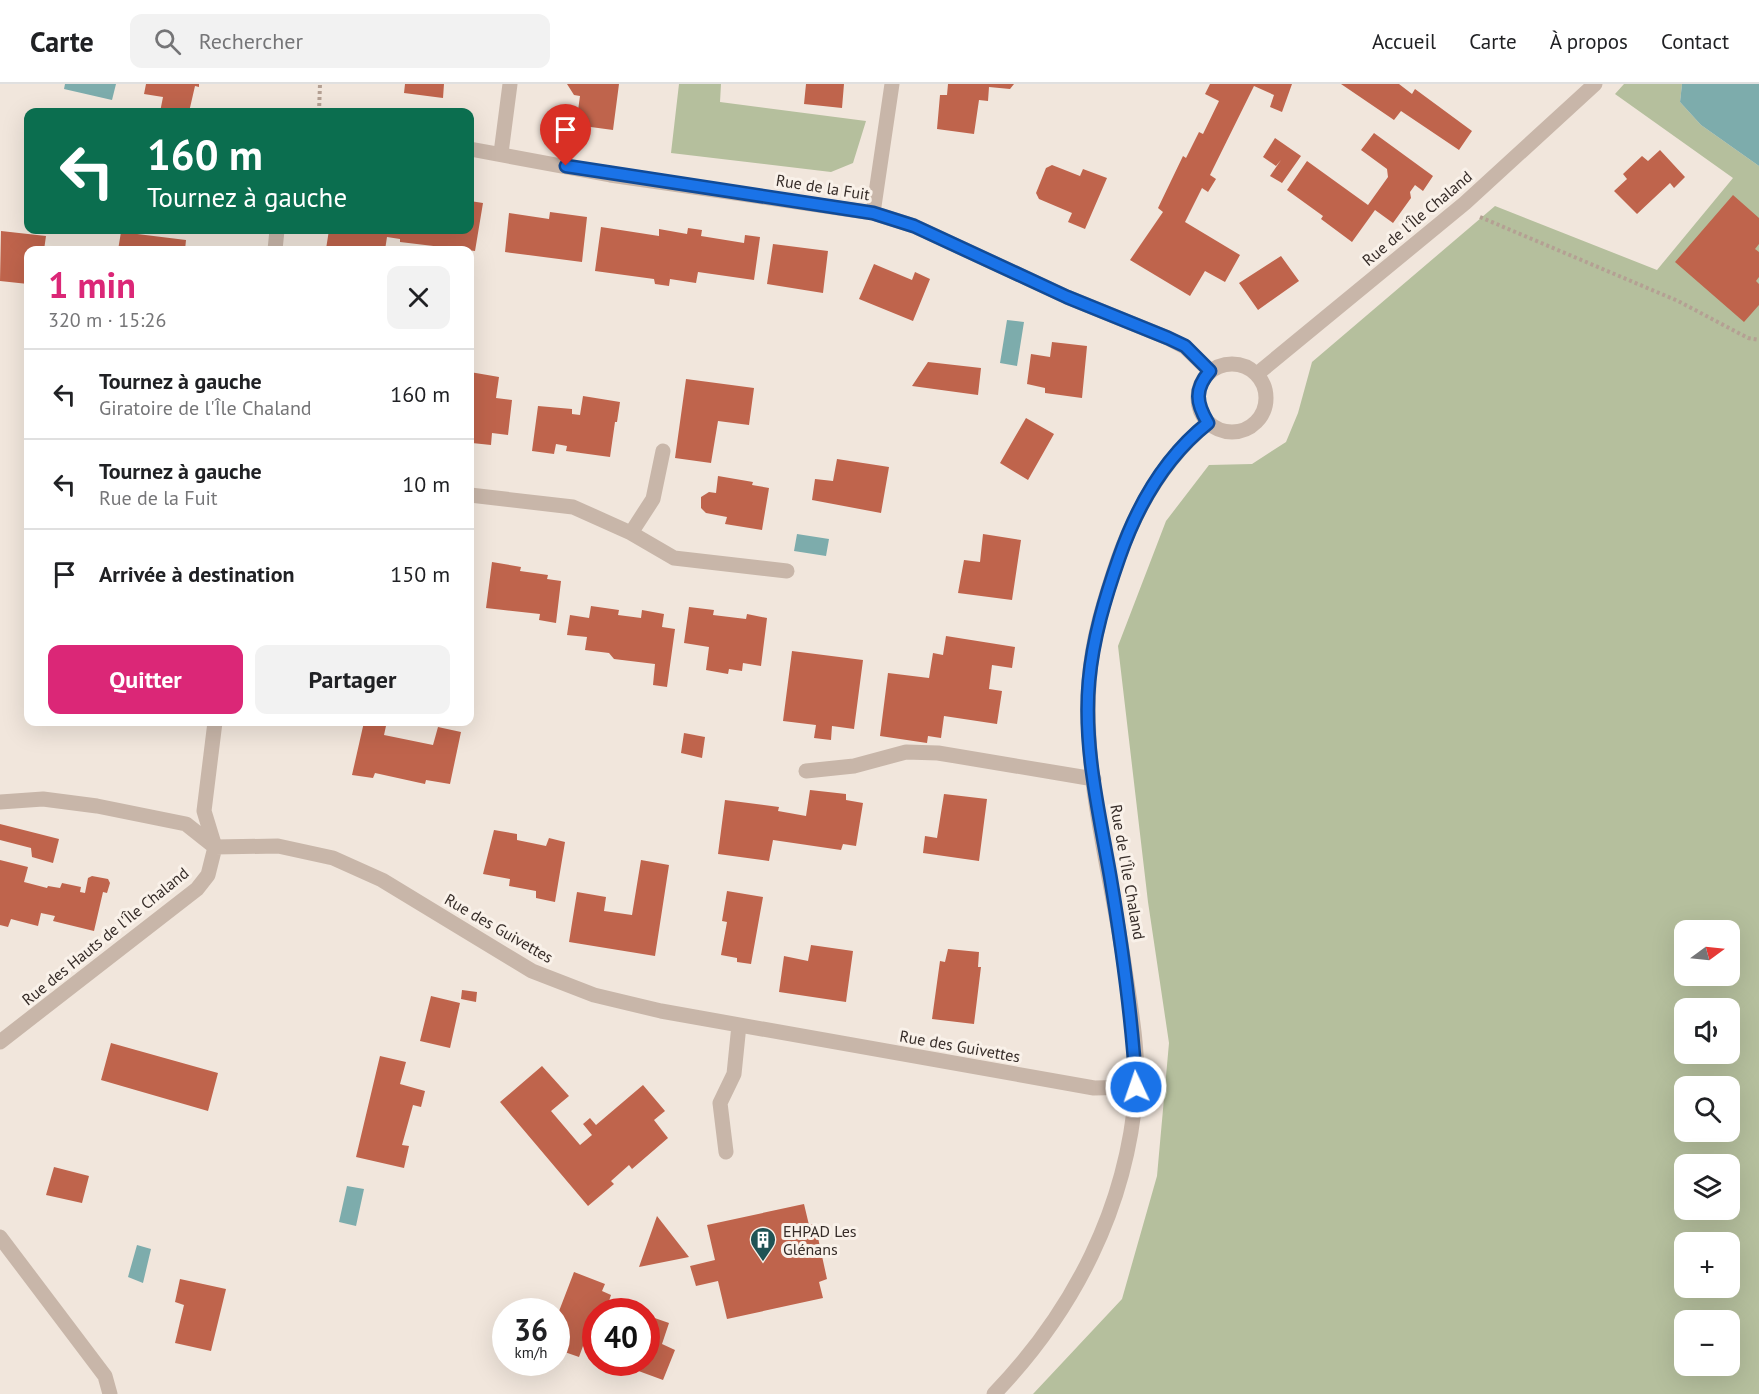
<!DOCTYPE html>
<html lang="fr">
<meta charset="utf-8">
<style>
:root{--surface:#fff;--page:#f2f2f2;--text:#202124;--muted:#757577;--line:#e0e0e0;--accent:#db2777}
body{margin:0;font-family:"PT Sans",sans-serif;background:var(--page);color:var(--text);height:100vh;display:flex;flex-direction:column;font-size:22px;white-space:nowrap}
*{box-sizing:border-box;margin:0}
p{font-size:20px;color:var(--muted)}
.icon{flex:none;width:33px;height:33px;fill:none;stroke:currentColor;stroke-width:2;stroke-linecap:round;stroke-linejoin:round}
.map{position:relative;flex:1;overflow:hidden}
.sheet{position:absolute;left:24px;top:162px;width:450px;height:480px;display:flex;flex-direction:column;background:var(--surface);border-radius:12px;box-shadow:0 6px 24px #0002}
.sheet>*{flex:none}
.guide{position:absolute;left:24px;top:24px;width:450px;height:126px;border-radius:12px;box-shadow:0 6px 24px #0002;background:#0b6e4f;color:#fff;overflow:hidden}
.needle{width:39px;rotate:75deg}
.controls{position:absolute;left:1674px;top:836px;display:grid;gap:12px}
.controls a{display:grid;place-items:center;width:66px;height:66px;border-radius:12px;background:var(--surface);box-shadow:0 6px 24px #0002;font-size:30px}
.speed{position:absolute;left:492px;top:1214px;display:flex;gap:12px;font-size:30px;font-weight:700;text-align:center}
.speed>*{display:grid;place-content:center;width:78px;height:78px;border-radius:50%;background:var(--surface);box-shadow:0 6px 24px #0002;line-height:1}
.speed small{font-size:15px;font-weight:400}
.speed .limit{border:9px solid #d22;background:#fff;color:#111}
.pin{position:absolute;display:grid;place-items:center;width:51px;height:51px;color:#fff;margin:-62px -26px;border-radius:50% 50% 50% 0;rotate:-45deg;box-shadow:0 0 6px #0007}
.pin .icon{rotate:45deg}
.me{position:absolute;width:66px;margin:-33px;rotate:357deg;stroke-linejoin:round;filter:drop-shadow(0 0 4px #0008)}
.turn{display:flex;align-items:center;gap:21px;height:126px;padding:0 24px;font-size:27px}
.turn .icon{width:78px;height:78px;stroke-width:2.5}
.turn b{display:block;font-size:42px;line-height:51px}
.round{display:grid;place-items:center;flex:none;width:63px;height:63px;border-radius:12px;background:var(--page)}
.overview{display:flex;align-items:center;justify-content:space-between;height:102px;padding:0 24px}
h1{font-size:36px;font-weight:700;line-height:45px;color:var(--accent)}
.button{display:flex;gap:12px;margin-top:auto;padding:12px 24px}
.button a{flex:1;height:69px;border-radius:12px;background:var(--accent);color:#fff;font-size:24px;font-weight:700;line-height:69px;text-align:center}
.button a+a{background:var(--page);color:var(--text)}
ul{padding:0;list-style:none}
li{display:flex;align-items:center;gap:18px;height:90px;padding:0 24px;border-top:2px solid var(--line)}
li div{flex:1}
li b{display:block;font-size:22px}
li em{font-style:normal}
header{display:flex;align-items:center;gap:36px;box-sizing:border-box;height:84px;padding:0 30px;background:var(--surface);border-bottom:2px solid var(--line)}
header strong{font-size:28px}
nav{display:flex;gap:33px;margin-inline-start:auto;font-size:21px}
.search{width:420px;height:54px;background:var(--page);display:flex;align-items:center;gap:15px;box-sizing:border-box;padding:0 21px;border-radius:12px;color:var(--muted);font-size:22px}
.map>svg:first-child{display:block}
.green{fill:#b5bf9d;fill-rule:evenodd}
.water{fill:#7dacac}
.building{fill:#bf644c}
.lines{fill:none;stroke-linecap:round;stroke-linejoin:round}
.path{stroke:#b4a093;stroke-width:4;stroke-dasharray:3 3;stroke-linecap:butt}
.minor{stroke:#c8b6a9;stroke-width:15}
.route-casing{stroke:#114b97;stroke-width:15}
.route{stroke:#1a73e8;stroke-width:10}
.labels{text-anchor:middle;stroke-width:6;stroke-linejoin:round;paint-order:stroke}
.street-label{font-size:16px;fill:#362c28;stroke:#f9f1e9}
.poi-label{font-size:16px;fill:#362c28;stroke:#f9f1e9;text-anchor:start}
</style>
<header>
<strong>Carte</strong>
<div class="search"><svg class="icon" aria-label="search" viewBox="0 0 24 24"><circle cx="10" cy="10" r="6"/><path d="M15 15l6 6"/></svg>Rechercher</div>
<nav><a>Accueil</a><a>Carte</a><a>À propos</a><a>Contact</a></nav>
</header>
<div class="map">
<svg width="1759" height="1310" viewBox="0 0 1759 1310">
<rect width="100%" height="100%" fill="#f1e6dc"/>
<path class="green" d="M679 0H721L720 18 866 37 853 79 831 88 671 69Z
M1624 0H1682L1680 18 1701 41 1759 82V1310H1033L1122 1215 1157 1092 1169 959 1148 818 1118 562 1166 437 1209 381 1252 380 1286 358 1298 329 1312 278 1495 122 1657 186 1733 94 1615 10ZM1684 846H1730V891H1684ZM1684 924H1730V969H1684ZM1684 1002H1730V1047H1684ZM1684 1080H1730V1125H1684ZM1684 1158H1730V1203H1684ZM1684 1236H1730V1281H1684Z"/>
<path class="water" d="M65 0H116L112 16 64 5Z
M1682 0H1759V82L1701 41 1680 18Z
M1007 236 1024 238 1017 282 1000 279Z
M797 450 829 455 826 472 794 467Z
M347 1102 364 1105 356 1142 339 1138Z
M137 1161 151 1165 143 1199 128 1193Z"/>
<path class="building" d="M146 0H199V3L195 2 189 28H160L163 13 144 10Z
M405 0H444L443 14 404 9Z
M567 0H619L613 46 576 41 580 12 574 11Z
M806 0H844L842 24 804 20Z
M948 0H1014L1010 5 989 3 988 17 979 16 974 50 937 45 940 11H947Z
M1210 0H1292L1282 28 1270 23 1274 11 1254 2 1210 91 1216 95 1208 108 1202 104 1185 138 1240 171 1225 198 1205 187 1190 212 1130 176 1163 128 1158 124 1183 72 1186 74 1199 48 1203 50 1219 17 1205 10Z
M1341 0H1399L1412 10 1415 5 1472 47 1459 66 1401 27 1394 36Z
M1374 49 1433 92 1423 107 1415 101 1410 108 1411 114 1393 139 1375 126 1352 158 1321 135 1323 132 1287 106 1307 77 1368 121 1388 93 1387 85 1361 66Z
M1275 54 1301 72 1282 99 1270 92 1281 76 1276 82 1263 73Z
M1660 66 1685 93 1674 104 1670 99 1637 130 1614 107 1627 95 1623 90 1642 72 1648 77Z
M1052 81 1080 92 1083 85 1107 94 1085 145 1068 138 1072 129 1039 115 1036 109 1046 84Z
M1733 111 1759 134V160L1755 165 1759 168V193L1756 197 1759 200V221L1744 238 1675 178Z
M470 117 483 119 475 167 400 158V155L387 153 385 166 326 165 329 146H470Z
M550 128 587 133 582 178 505 168 509 129 549 135Z
M601 143 659 152V145L687 150 688 144 702 146 701 152 744 159 745 151 760 153 754 196 698 188 696 199 670 195 669 202 655 200 654 195 595 187Z
M1 147 46 152 44 166H28V200L0 197Z
M121 148 186 156 185 166H118Z
M773 160 828 167 823 209 767 200Z
M1281 172 1299 197 1258 226 1239 199Z
M874 180 912 196 915 188 930 195 913 237 859 215Z
M1052 258 1087 262 1082 314 1045 309V304L1027 300 1031 270 1050 273Z
M928 278 981 284 978 311 912 302Z
M470 288 499 293 496 314 512 316 508 351 492 349 491 361 472 359 473 351H470Z
M686 295 754 304 749 341 718 337 711 379 675 374Z
M583 312 620 318 617 338H615L610 373 566 367 567 362 556 360 554 370 532 367 538 322 572 325V330L580 331Z
M1026 334 1054 350 1028 396 1000 379Z
M837 375 889 383 881 429 812 416 815 395 833 397Z
M718 392 753 398 752 401 769 404 762 446 725 440 727 433 706 429 701 424V413L709 408 716 409Z
M983 450 1021 456 1012 516 958 509 964 476 980 478Z
M492 478 521 483 520 487 548 491 547 495 561 497 556 539 539 536 540 530 486 524Z
M591 522 619 526 618 531 641 534 642 526 664 530 662 543 675 545 667 603 653 601 655 580 614 575 609 569 585 566 587 553 567 551 570 531 589 534Z
M689 523 714 526 713 531 746 535 747 530 767 534 761 582 743 579 742 587 729 585 728 590 706 586 709 563 684 559Z
M946 552 1015 563 1012 584 992 581 989 605 1002 607 997 640 944 632 941 654 928 652 927 659 880 652 888 589 929 594 933 569 943 571Z
M792 567 863 576 854 645 832 642 831 656 814 654 816 641 783 637Z
M364 638 386 642 384 651 433 661 438 643 461 648 450 700 426 696 425 700 375 689 373 694 352 691Z
M684 649 705 653 702 674 681 669Z
M810 706 846 710V716L863 719 856 762 843 760 841 766 773 756 769 777 718 770 725 716 779 723 778 727 806 732Z
M944 710 987 715 979 777 923 769 925 752 937 754Z
M0 740 59 755 53 779 32 773 31 764 0 756Z
M494 746 517 750V756L546 762 549 754 565 758 555 818 536 814V807L509 802 510 795 483 790Z
M0 776 28 783 24 798 47 804 48 802 60 804 62 799 81 803 80 808 85 809 88 794 92 792 108 795 110 799 107 809 103 808 94 847 53 837 55 832 41 829 38 842 11 835 8 843 0 841Z
M641 776 669 781 655 872 569 858 577 808 606 813 604 827 632 831Z
M727 807 763 813 751 880 737 878V874L721 871 727 838 722 837Z
M811 861 853 867 846 918 779 908 784 872 808 877Z
M948 865 979 868 978 883H981L974 940 932 935 940 877 945 878Z
M462 906 477 908 476 918 461 915Z
M431 912 460 919 450 964 420 957Z
M111 959 218 989 208 1027 101 996Z
M380 972 406 978 400 1000 425 1007 421 1023 413 1021 402 1061 409 1062 404 1084 356 1073Z
M542 982 569 1012 551 1027 580 1061 592 1051 583 1040 590 1034 596 1041 643 1001 665 1027 654 1036 668 1054 632 1085 629 1081 611 1097 614 1100 588 1122 500 1018Z
M54 1083 89 1092 82 1119 46 1111Z
M804 1120 809 1141 815 1140 827 1195 819 1198 823 1214 727 1235 718 1197 696 1202 690 1182 715 1176 707 1141Z
M657 1132 689 1173 639 1183Z
M574 1188 605 1200 602 1207 611 1211 608 1220 635 1227H596V1266L583 1262 579 1273 556 1265V1235Z
M180 1195 226 1205 211 1267 175 1259 184 1221 175 1218Z
M646 1231 669 1239 662 1260 675 1266 663 1296 614 1278H646Z"/>
<g class="lines">
<path class="path" d="M319 28 320 0
M1480 133 1678 217 1748 254 1759 256"/>
<path class="minor" d="M470 65 610 91 873 129 914 142 1067 213 1168 254 1185 263 1210 287
M501 69 510 0
M873 129 892 0
M275 166 277 146
M1198 314a34 34 0 1 1 68 0a34 34 0 1 1-68 0Z
M1257 290 1465 119 1595 0
M470 411 573 423 631 449 674 474 787 487
M631 449 653 415 663 367
M806 687 854 682 906 668 938 669 1094 695
M0 718 43 715 97 722 186 740 215 763 278 762 333 774 382 796 532 887 594 911 661 927 1094 1004 1136 1003
M0 958 197 805 208 791 215 763 204 727 215 638
M726 1068 720 1019 734 990 739 941
M0 1153 105 1292 110 1310
M994 1310C1074 1227 1127 1123 1136 1007 1139 968 1131 925 1125 886 1112 792 1083 696 1089 600 1091 558 1104 517 1117 478 1136 424 1164 375 1208 339"/>
</g>
<g class="lines">
<defs>
<path id="route" d="M566 82 873 129 914 142 1067 213 1168 254 1185 262 1210 287C1194 305 1196 319 1208 339 1165 373 1137 422 1119 474 1105 514 1093 554 1089 597 1083 662 1099 728 1110 791 1122 862 1132 932 1136 1003"/>
</defs>
<use href="#route" class="route-casing"/>
<use href="#route" class="route"/>
</g>
<defs>
<symbol id="building-pin" viewBox="-11 -11 22 30"><path d="M0 17L-7.5 6A9.5 9.5 0 1 1 7.5 6Z" fill="#205355" stroke="#f9f1e9"/><path d="M-4-6H4V6H1V3H-1V6H-4ZM-2.5-4.3h1.7v1.8h-1.7ZM.8-4.3h1.7v1.8H.8ZM-2.5-1h1.7V.8h-1.7ZM.8-1h1.7V.8H.8Z" fill="#fff"/></symbol>
</defs>
<g fill-rule="evenodd">
<use href="#building-pin" x="748" y="1141" width="30" height="40"/>
</g>
<g class="labels">
<g class="street-label">
<text transform="translate(823 103) rotate(9)" y="6">Rue de la Fuit</text>
<text transform="translate(1417 134) rotate(-40)" y="6">Rue de l'Île Chaland</text>
<text transform="translate(1128 788) rotate(80)" y="6">Rue de l'Île Chaland</text>
<text transform="translate(499 844) rotate(30)" y="6">Rue des Guivettes</text>
<text transform="translate(105 852) rotate(-39)" y="6">Rue des Hauts de l'Île Chaland</text>
<text transform="translate(960 962) rotate(10)" y="6">Rue des Guivettes</text>
</g>
<g class="poi-label">
<text x="783" y="1153">EHPAD Les<tspan x="783" dy="18">Glénans</tspan></text>
</g>
</g>
</svg>
<div class="controls">
<a><svg class="needle" viewBox="-14 -14 28 28"><path d="M0-13l5 13h-10z" fill="#e53935"/><path d="M0 13l5-13h-10z" fill="#757577"/></svg></a>
<a><svg class="icon" aria-label="sound" viewBox="0 0 24 24"><path d="M4 9h4l5-4v14l-5-4H4zM17 9q2 3 0 6"/></svg></a>
<a><svg class="icon" aria-label="search" viewBox="0 0 24 24"><circle cx="10" cy="10" r="6"/><path d="M15 15l6 6"/></svg></a>
<a><svg class="icon" aria-label="layers" viewBox="0 0 24 24"><path d="M12 4l9 5-9 5-9-5zM3 14l9 5 9-5"/></svg></a>
<a>+</a>
<a>−</a>
</div>
<div class="speed"><div>36<small>km/h</small></div><div class="limit">40</div></div>
<div class="pin" style="left:566px;top:82px;background:#d93025"><svg class="icon" aria-label="arrive" viewBox="0 0 24 24"><path d="M6 21V4h12l-3 4 3 4H6"/></svg></div>
<svg class="me" style="left:1136px;top:1003px" viewBox="-20 -20 40 40"><circle r="17" fill="#1a73e8" stroke="#fff" stroke-width="3"/><path d="M0-11L8 9 0 5-8 9z" fill="#fff"/></svg>
<div class="guide">
<div class="turn"><svg class="icon" aria-label="left" viewBox="0 0 24 24"><path d="M17 20v-9H6M10 6l-5 5 5 5"/></svg><div><b>160 m</b>Tournez à gauche</div></div>
</div>
<section class="sheet">
<div class="overview"><div><h1>1 min</h1><p>320 m · 15:26</p></div><a class="round"><svg class="icon" aria-label="close" viewBox="0 0 24 24"><path d="M6 6l12 12M18 6L6 18"/></svg></a></div>
<ul>
<li><svg class="icon" aria-label="left" viewBox="0 0 24 24"><path d="M17 20v-9H6M10 6l-5 5 5 5"/></svg><div><b>Tournez à gauche</b><p>Giratoire de l'Île Chaland</p></div><em>160 m</em></li>
<li><svg class="icon" aria-label="left" viewBox="0 0 24 24"><path d="M17 20v-9H6M10 6l-5 5 5 5"/></svg><div><b>Tournez à gauche</b><p>Rue de la Fuit</p></div><em>10 m</em></li>
<li><svg class="icon" aria-label="arrive" viewBox="0 0 24 24"><path d="M6 21V4h12l-3 4 3 4H6"/></svg><div><b>Arrivée à destination</b></div><em>150 m</em></li>
</ul>
<div class="button"><a>Quitter</a><a>Partager</a></div>
</section>
</div>
